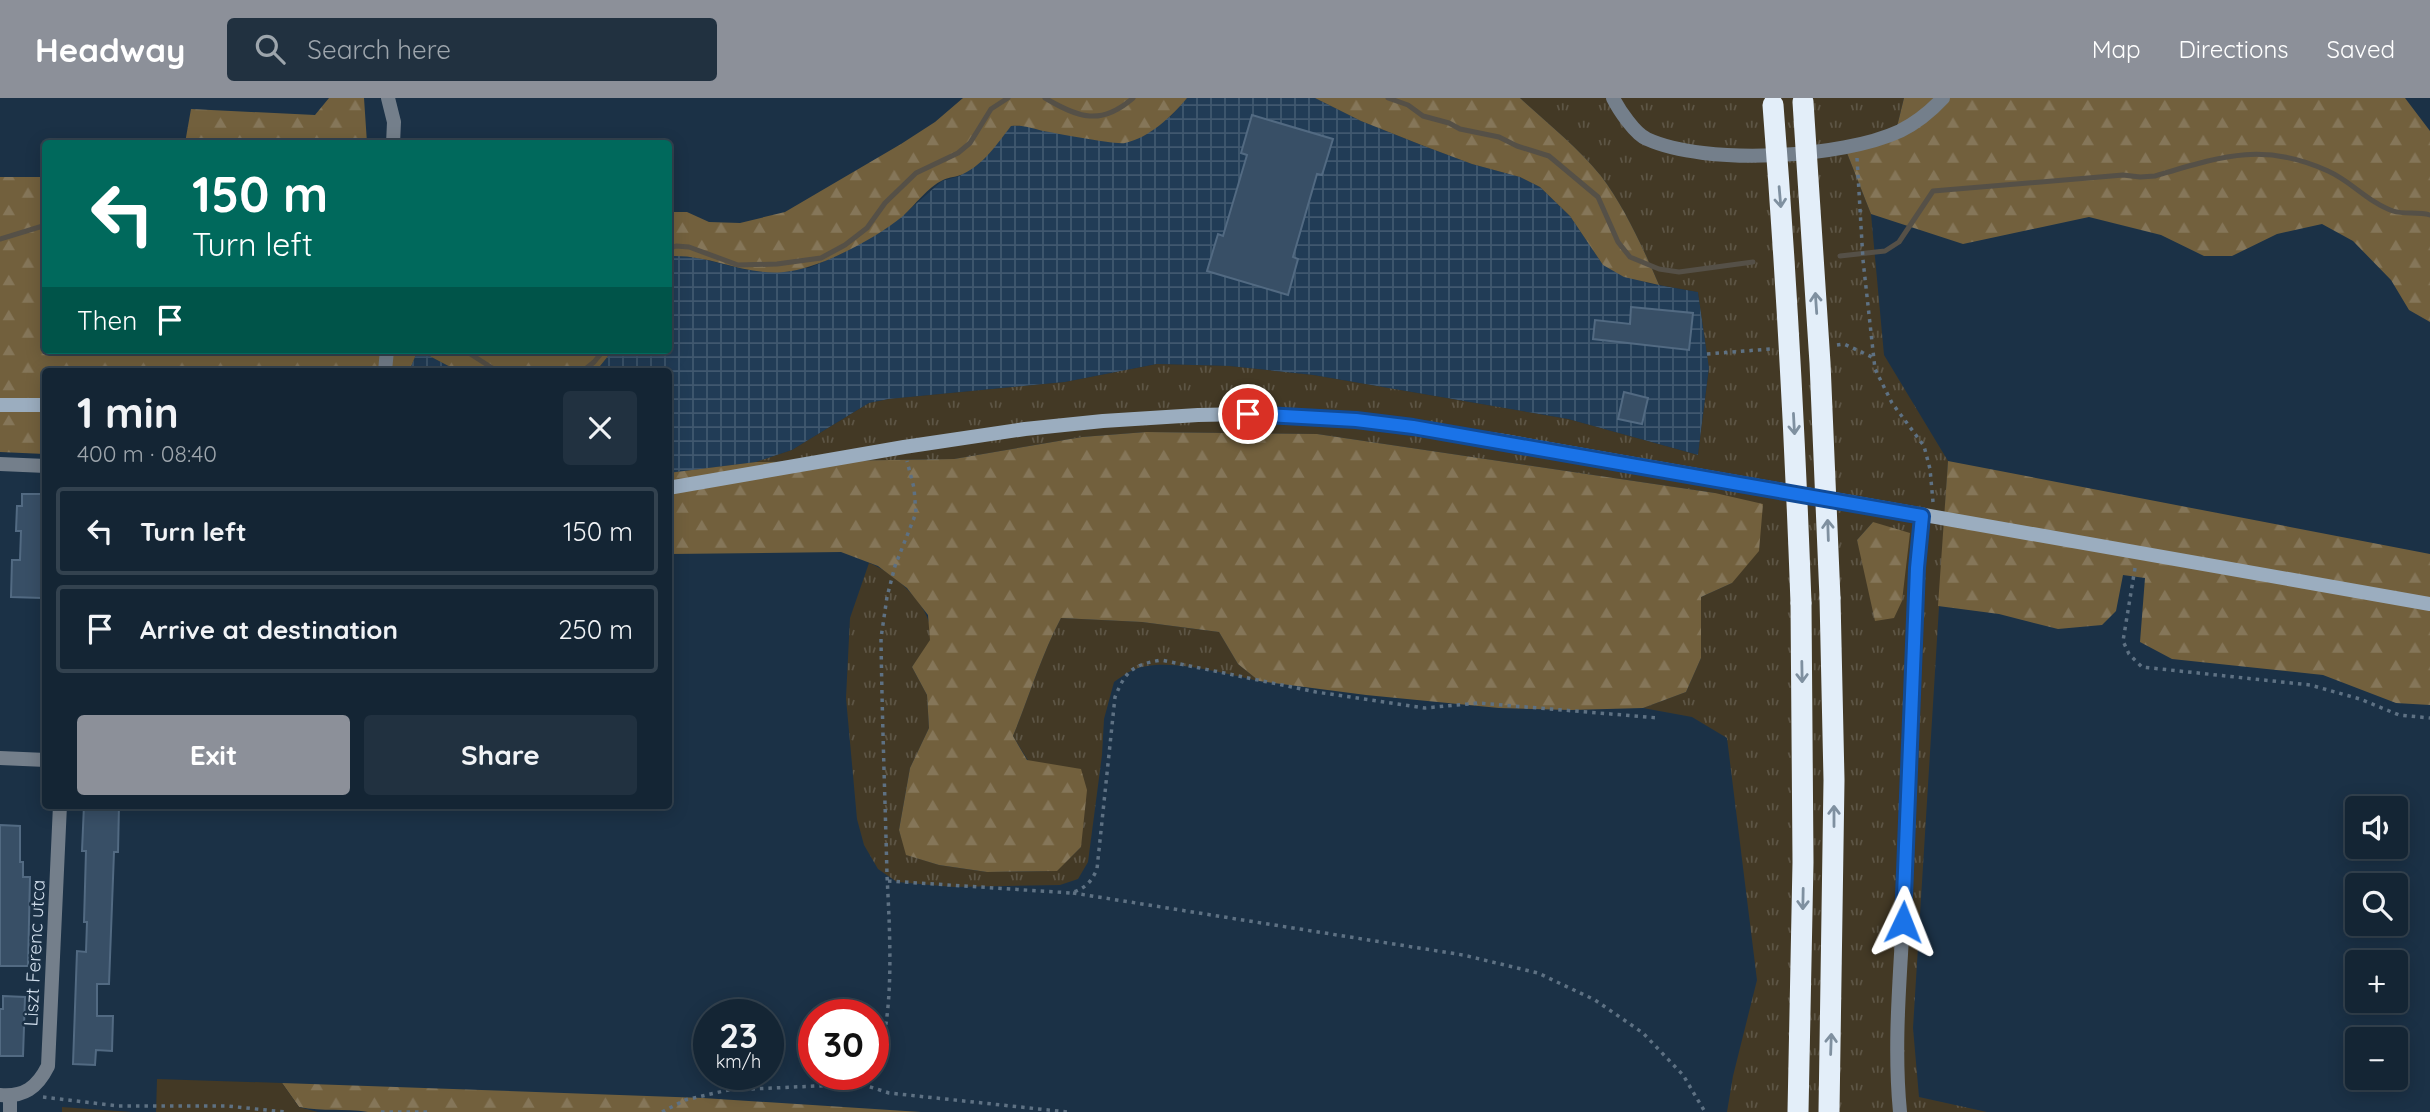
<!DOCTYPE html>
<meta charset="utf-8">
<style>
:root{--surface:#142534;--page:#213140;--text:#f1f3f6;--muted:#9da5ac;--line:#33424f;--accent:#8c9099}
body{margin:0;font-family:Quicksand,sans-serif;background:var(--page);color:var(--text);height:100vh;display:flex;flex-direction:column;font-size:26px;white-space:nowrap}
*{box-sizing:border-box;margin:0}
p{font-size:23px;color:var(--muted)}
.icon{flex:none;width:38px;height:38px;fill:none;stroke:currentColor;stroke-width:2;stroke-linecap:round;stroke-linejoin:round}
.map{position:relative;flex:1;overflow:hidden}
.panel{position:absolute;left:42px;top:270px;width:630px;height:441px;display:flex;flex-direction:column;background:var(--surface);border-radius:7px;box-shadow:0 4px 18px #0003,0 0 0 2px var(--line)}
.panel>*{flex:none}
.guide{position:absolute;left:42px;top:42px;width:630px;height:214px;border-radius:7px;box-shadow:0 4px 18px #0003,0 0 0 2px var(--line);background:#00695c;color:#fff;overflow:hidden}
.controls{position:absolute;left:2345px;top:698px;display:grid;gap:14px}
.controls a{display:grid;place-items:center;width:63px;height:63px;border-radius:7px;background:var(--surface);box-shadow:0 4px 18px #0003,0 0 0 2px var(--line);font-size:35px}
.speed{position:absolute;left:693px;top:901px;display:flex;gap:14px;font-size:35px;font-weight:700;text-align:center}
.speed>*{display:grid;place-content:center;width:91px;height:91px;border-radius:50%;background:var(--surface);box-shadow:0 4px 18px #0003,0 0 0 2px var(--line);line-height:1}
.speed small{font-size:18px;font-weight:400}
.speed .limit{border:10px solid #d22;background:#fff;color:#111}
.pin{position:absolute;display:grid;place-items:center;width:60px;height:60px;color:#fff;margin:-30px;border:4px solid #fff;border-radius:50%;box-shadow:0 2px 7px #0007}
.me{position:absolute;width:77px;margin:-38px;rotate:2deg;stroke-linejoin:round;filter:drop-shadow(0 0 5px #0008)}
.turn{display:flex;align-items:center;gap:24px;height:147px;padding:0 35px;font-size:32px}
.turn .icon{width:91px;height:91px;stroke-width:2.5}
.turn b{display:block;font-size:49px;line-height:60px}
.then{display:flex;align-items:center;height:66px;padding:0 35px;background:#0003;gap:14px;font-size:26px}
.round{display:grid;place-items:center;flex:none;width:74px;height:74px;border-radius:7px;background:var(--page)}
.overview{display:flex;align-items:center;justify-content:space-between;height:119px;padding:0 35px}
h1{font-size:42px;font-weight:800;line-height:52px}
.primary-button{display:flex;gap:14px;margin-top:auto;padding:14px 35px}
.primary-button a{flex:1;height:80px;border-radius:7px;background:var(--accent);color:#fff;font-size:28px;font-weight:800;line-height:80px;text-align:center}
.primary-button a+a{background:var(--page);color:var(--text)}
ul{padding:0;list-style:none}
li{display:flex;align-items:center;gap:21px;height:88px;margin:0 14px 10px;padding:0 21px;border:4px solid var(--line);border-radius:7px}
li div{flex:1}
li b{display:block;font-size:26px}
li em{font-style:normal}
header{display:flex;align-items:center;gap:42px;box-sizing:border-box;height:98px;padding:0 35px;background:var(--accent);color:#fff}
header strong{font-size:33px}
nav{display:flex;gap:38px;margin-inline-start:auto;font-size:24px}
.search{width:490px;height:63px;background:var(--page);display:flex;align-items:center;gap:18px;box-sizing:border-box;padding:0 24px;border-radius:7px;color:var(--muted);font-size:26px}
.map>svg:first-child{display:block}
.industrial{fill:url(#industrial-grid)}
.grass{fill:url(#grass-tufts);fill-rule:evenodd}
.forest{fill:url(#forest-firs)}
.green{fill:#433925}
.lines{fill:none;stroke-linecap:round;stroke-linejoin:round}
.stream{stroke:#555047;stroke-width:5}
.building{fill:#384f66;stroke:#526a82;stroke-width:2}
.path{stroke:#5e7183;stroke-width:3.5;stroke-dasharray:3.5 5;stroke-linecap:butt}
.minor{stroke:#747f8b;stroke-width:14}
.secondary{stroke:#9badbf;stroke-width:14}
.motorway{stroke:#e3eef9;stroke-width:21}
.motorway-bridge{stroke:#e3eef9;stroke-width:21}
.oneway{stroke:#7f90a0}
.route-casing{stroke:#114b97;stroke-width:18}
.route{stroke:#1a73e8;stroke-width:12}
.labels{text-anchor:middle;stroke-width:5;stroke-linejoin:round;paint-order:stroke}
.street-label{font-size:19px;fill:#d2dfed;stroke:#1b3146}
</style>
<header>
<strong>Headway</strong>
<div class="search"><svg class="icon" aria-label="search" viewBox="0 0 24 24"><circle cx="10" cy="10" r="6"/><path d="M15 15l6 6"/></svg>Search here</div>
<nav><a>Map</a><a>Directions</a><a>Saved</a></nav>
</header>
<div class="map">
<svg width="2430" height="1014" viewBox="0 0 2430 1014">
<defs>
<pattern id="industrial-grid" width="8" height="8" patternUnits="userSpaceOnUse" patternTransform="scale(1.75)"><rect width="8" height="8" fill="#213c56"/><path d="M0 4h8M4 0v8" fill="none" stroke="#40586f"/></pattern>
<pattern id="grass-tufts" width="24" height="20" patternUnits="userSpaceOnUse" patternTransform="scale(1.75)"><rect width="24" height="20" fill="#433925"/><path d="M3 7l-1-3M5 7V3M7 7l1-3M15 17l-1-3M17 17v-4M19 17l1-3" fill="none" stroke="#5d5545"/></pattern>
<pattern id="forest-firs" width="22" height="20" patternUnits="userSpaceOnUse" patternTransform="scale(1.75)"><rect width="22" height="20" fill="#72603d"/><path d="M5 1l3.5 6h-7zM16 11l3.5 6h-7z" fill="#857659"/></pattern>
</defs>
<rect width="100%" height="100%" fill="#1b3146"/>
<path class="industrial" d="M1187 0H1315L1361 23 1424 48 1472 66 1520 79 1540 89 1570 118 1603 167 1647 185 1698 194 1709 269 1698 357 1568 321 1313 277 1229 268 1157 266 1065 284 889 301 869 305 792 352 756 364 669 375 668 273H596L613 252H668L669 163 673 158H690L747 172 809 170 843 155 900 120 942 83 960 78 1011 28 1026 27 1041 32 1124 45 1171 18Z
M418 252 458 273H409Z"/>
<path class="grass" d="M1520 0H1904L1895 37 1847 55 1871 116 1884 257 1948 363 1913 930 1919 999 1987 1014H1727L1733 978 1757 882 1727 640 1692 619 1643 610 1686 594 1701 560V499L1732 485 1715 395 1317 336 1146 334 1082 339 954 361 756 364 792 352 869 305 889 301 1065 284 1157 266 1229 268 1313 277 1568 321 1698 357 1709 270 1698 194 1659 187C1645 154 1623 106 1601 78 1578 49 1547 25 1520 0ZM1873 424 1864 466 1857 442Z
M869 465C894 474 937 512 930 542 928 551 917 562 912 569L927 597 929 630 910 670 899 732 907 757 939 767 987 774 1056 773 1081 749 1013 638C1029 599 1041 558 1061 520L1142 524 1219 534 1238 566 1259 583C1225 576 1165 558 1133 572 1126 575 1120 580 1114 584L1104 621 1102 657 1088 764 1078 781 1060 787 954 789 897 784 878 771 864 747 857 721 846 600 850 520Z"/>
<path class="forest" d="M329 0H364L367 45H185L191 11 315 17Z
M963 0H1187C1172 18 1149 40 1125 45 1115 47 1056 35 1043 33 1031 30 1024 27 1011 28 997 46 984 66 963 76 957 79 949 79 943 82 928 89 915 107 903 118 875 141 819 171 784 174 746 178 711 157 673 158L669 163V114H687L709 124 740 125 785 114 901 46 935 24Z
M1315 0H1520C1547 25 1578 49 1601 78 1623 106 1645 154 1659 187L1624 179 1603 167 1570 118 1540 89 1520 79 1472 66 1424 48 1361 23Z
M1904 0H2405L2430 33V224L2409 212 2391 182 2353 143 2322 126 2277 136 2232 158H2204L2161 137 2089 119 1963 146 1871 116 1847 55 1895 37Z
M0 79H45L46 252H418L409 273H46L45 356 0 354Z
M418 252H613L596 273H458Z
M1146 334 1317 336 1715 395 1763 406 1759 453 1732 485 1701 499V560L1686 594 1643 610 1571 612 1499 610 1366 597 1259 583 1238 566 1219 534 1142 524 1061 520C1041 558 1029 599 1013 638L1027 662 1081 671 1087 692 1081 749 1057 773 987 774 939 767 906 757 899 732 910 670 929 630 927 597 912 569 930 542 928 517 907 490 878 468 841 454 669 456 668 375 756 364 954 361 1082 339Z
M1948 363 2430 456V607L2396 605 2323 577 2172 561 2140 544 2145 480 2123 477 2116 513 2102 527 2058 531 1999 516 1938 508Z
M1873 424 1910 435 1902 503 1894 520 1875 523 1857 442Z
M282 985 703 1000 921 1014H368C344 1010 324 1014 299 1009Z"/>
<path class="green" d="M157 981 282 985 299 1009 318 1014H156Z
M62 1009 132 1014H62Z"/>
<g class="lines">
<path class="stream" d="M1045 0C1079 20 1101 28 1133 0
M1388 0 1408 7 1423 18 1449 25 1460 31 1499 39 1517 48 1549 58 1598 99 1618 144 1630 159 1659 171 1679 174 1753 164
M0 141 46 127
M668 151 676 148 689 149 738 167 777 166 821 160 845 147 867 130 885 105 916 75 958 55 970 45 991 11 1008 0
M1840 158 1885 153 1899 144 1933 93 2123 77 2140 79 2155 78C2219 59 2263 43 2328 73 2351 83 2369 105 2393 113 2405 117 2418 113 2430 117
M464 252 497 273
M583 273 594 264 604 252"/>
</g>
<path class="building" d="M1252 17 1333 41 1322 77 1317 76 1293 159 1298 161 1288 197 1207 173 1218 136 1223 138 1247 57 1241 55Z
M1631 209 1693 215 1689 252 1593 241 1595 222 1630 226Z
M1624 294 1648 300 1642 326 1618 321Z
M22 396H46L42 500 11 499 12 462H20L21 433H16L17 408H22Z
M84 707H119L118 754H114L109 886H97V918H113L112 953 96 952 95 967 73 966 77 853 86 854 87 824H84L86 753H82Z
M0 727 20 728V764H23V779H30L28 868H0Z
M3 898 25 899 23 958H0V911H3Z"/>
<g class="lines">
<path class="path" d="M1857 60 1863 162 1875 271 1892 305 1924 348 1930 371 1933 404
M1837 247 1844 246 1874 260
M1707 256 1770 251
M2135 470 2123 543 2129 556 2142 569 2310 587 2360 601 2399 617 2430 620
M888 783 1071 795C1085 790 1091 785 1097 771L1115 599C1126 572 1133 567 1161 562L1316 594 1425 610 1478 605 1659 620
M1073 795 1463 857 1538 875 1595 902 1643 935 1683 977 1705 1014
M873 967C897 930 889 822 887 777 885 698 882 619 881 540L887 499 895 468 916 415 914 390 907 363
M861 986 867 976
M43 999 118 1008H227L285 1014
M381 1014H430
M662 1014 685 1002 728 992 861 986 889 995 1067 1014"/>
<path class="minor" d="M388 0 394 24 393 46
M1613 0C1619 12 1635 36 1647 41 1706 68 1842 60 1900 33 1916 25 1931 13 1943 0
M385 273 387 252
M0 366 46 368
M0 660 46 662
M0 997C24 999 37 990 48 968L60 707
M10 1014V998
M1900 1014C1893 942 1901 872 1904 801 1909 684 1913 566 1919 449L1922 418"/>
<path class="secondary" d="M0 307H46
M668 390 904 349 1025 331 1103 323 1198 317 1248 316 1356 322 1504 343 2430 506"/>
<path class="motorway" d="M1798 1014 1803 764 1801 505
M1829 1014 1834 682 1830 500"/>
<path class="motorway-bridge" d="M1803 4 1820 265 1830 500
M1773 7C1786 173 1795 339 1801 505"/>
</g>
<defs><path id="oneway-shaft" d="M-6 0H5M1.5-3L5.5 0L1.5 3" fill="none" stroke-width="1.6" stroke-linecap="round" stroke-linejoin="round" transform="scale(1.75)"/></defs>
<g class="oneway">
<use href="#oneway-shaft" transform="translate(1780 99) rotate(85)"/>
<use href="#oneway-shaft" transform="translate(1816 205) rotate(-94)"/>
<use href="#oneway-shaft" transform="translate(1794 326) rotate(87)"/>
<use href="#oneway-shaft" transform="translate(1828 432) rotate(-92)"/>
<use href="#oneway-shaft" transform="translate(1802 574) rotate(89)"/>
<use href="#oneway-shaft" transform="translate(1834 718) rotate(-90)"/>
<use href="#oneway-shaft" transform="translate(1803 801) rotate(91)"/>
<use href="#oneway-shaft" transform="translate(1831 946) rotate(-88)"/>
</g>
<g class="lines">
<defs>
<path id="route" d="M1248 316 1356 322 1413 329 1922 418 1917 470 1903 824"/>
</defs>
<use href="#route" class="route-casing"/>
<use href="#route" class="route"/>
</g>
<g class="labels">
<g class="street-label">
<text transform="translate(34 855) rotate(-87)" y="7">Liszt Ferenc utca</text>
</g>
</g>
</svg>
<div class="controls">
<a><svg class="icon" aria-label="sound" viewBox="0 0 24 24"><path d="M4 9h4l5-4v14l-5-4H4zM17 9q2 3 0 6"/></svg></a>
<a><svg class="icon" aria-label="search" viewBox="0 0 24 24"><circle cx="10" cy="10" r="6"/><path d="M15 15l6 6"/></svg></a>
<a>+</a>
<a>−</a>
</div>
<div class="speed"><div>23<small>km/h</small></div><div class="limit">30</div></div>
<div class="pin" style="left:1248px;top:316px;background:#d93025"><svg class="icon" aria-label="arrive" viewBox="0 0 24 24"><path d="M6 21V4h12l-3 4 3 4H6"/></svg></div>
<svg class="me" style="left:1903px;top:824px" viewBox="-20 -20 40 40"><path d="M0-17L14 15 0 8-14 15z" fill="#1a73e8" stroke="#fff" stroke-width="4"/></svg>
<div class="guide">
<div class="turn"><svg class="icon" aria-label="left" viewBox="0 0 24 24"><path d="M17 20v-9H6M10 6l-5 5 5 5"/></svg><div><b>150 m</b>Turn left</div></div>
<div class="then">Then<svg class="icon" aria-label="arrive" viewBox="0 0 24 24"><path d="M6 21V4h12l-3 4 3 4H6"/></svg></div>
</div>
<section class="panel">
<div class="overview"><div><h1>1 min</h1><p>400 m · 08:40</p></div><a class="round"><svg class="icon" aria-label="close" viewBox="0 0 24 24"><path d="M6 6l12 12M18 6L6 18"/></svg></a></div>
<ul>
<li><svg class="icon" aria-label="left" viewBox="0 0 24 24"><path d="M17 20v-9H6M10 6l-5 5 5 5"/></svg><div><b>Turn left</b></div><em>150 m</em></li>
<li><svg class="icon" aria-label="arrive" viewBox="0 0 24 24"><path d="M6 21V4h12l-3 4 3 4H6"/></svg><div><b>Arrive at destination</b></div><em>250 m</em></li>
</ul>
<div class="primary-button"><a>Exit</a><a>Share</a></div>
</section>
</div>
